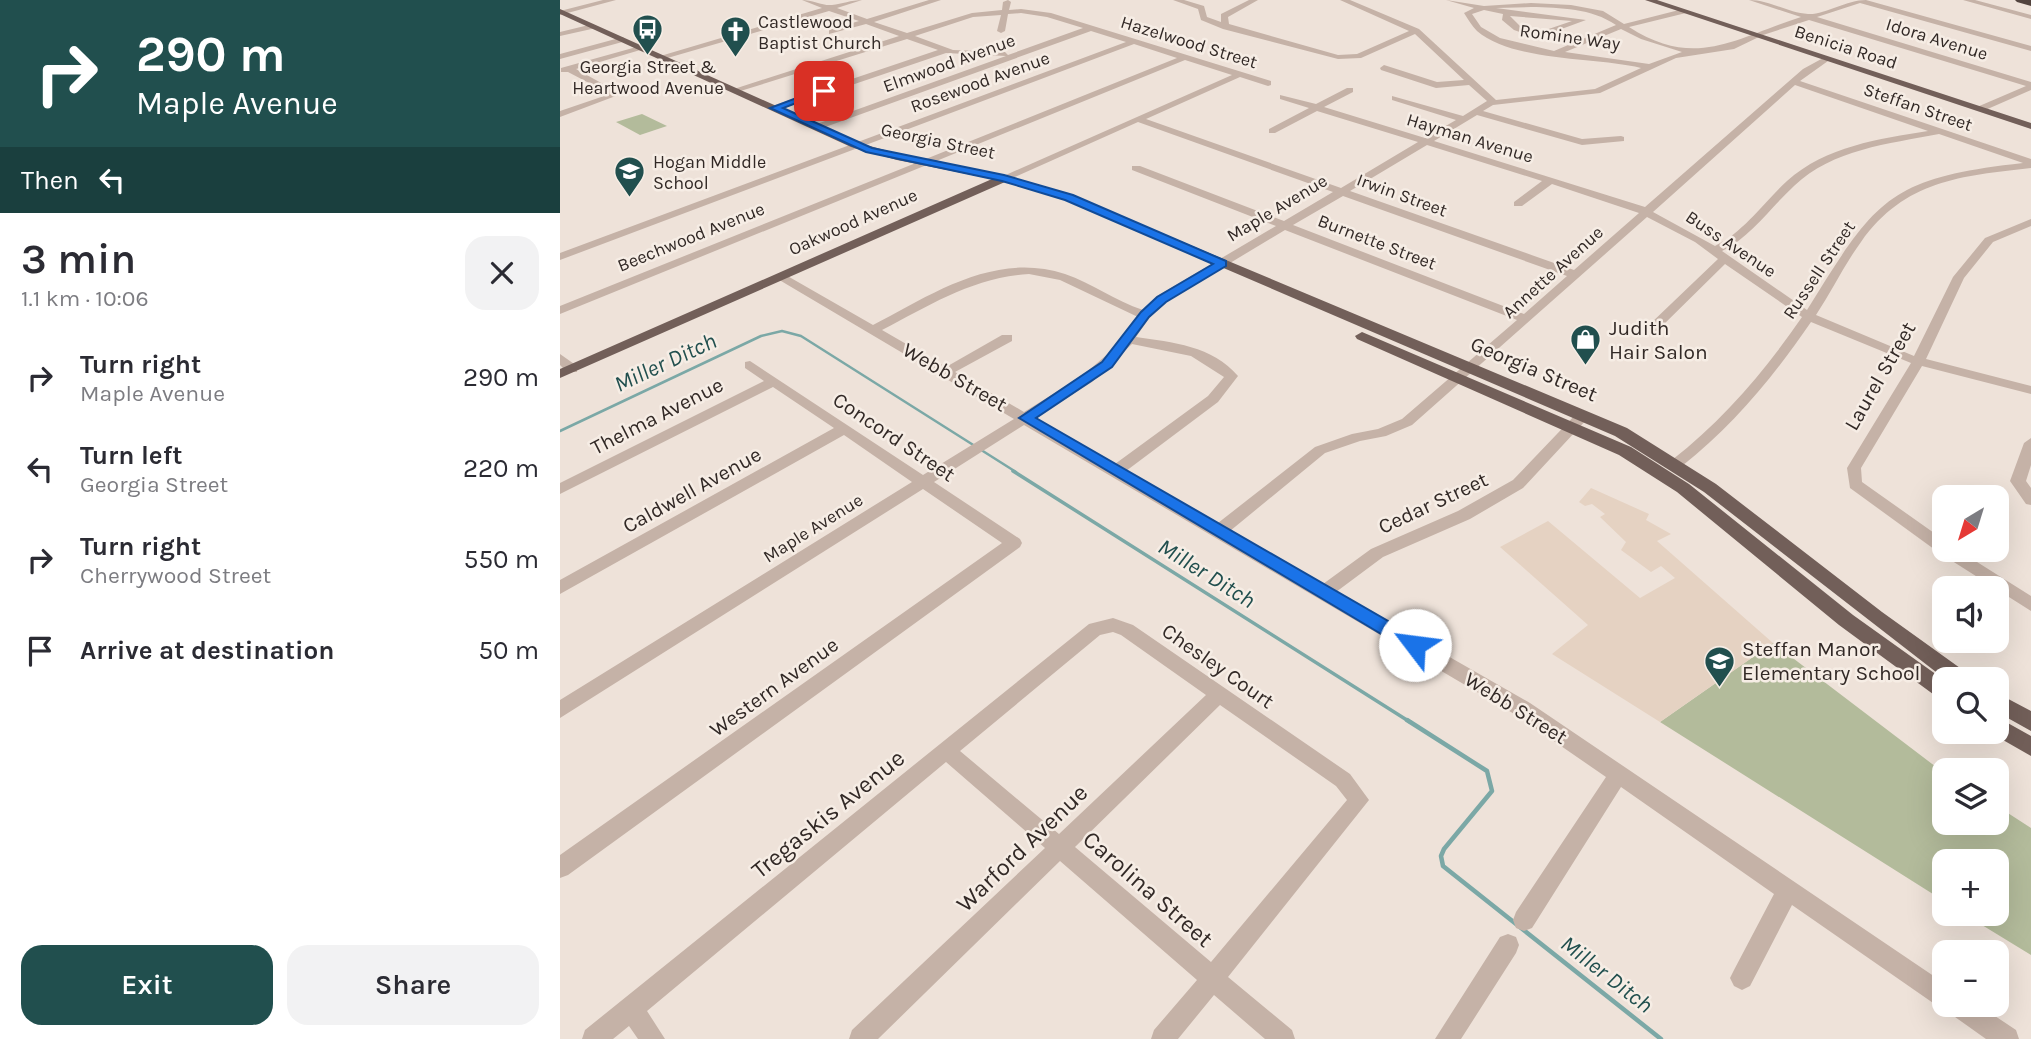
<!DOCTYPE html>
<meta charset="utf-8">
<style>
:root{--surface:#fff;--page:#f2f2f3;--text:#2b2b33;--muted:#7c7c81;--accent:#214f4e}
body{margin:0;font-family:Karla,sans-serif;background:var(--page);color:var(--text);height:100vh;display:flex;flex-direction:column;font-size:26px;white-space:nowrap}
*{box-sizing:border-box;margin:0}
p{font-size:23px;color:var(--muted)}
.icon{flex:none;width:38px;height:38px;fill:none;stroke:currentColor;stroke-width:2;stroke-linecap:round;stroke-linejoin:round}
.map{position:relative;flex:1;overflow:hidden}
.drawer{display:flex;flex-direction:column;background:var(--surface);width:560px}
.drawer>*{flex:none}
.banner{background:#214f4e;color:#fff;overflow:hidden}
.needle{width:46px;rotate:218deg}
.buttons{position:absolute;left:1372px;top:485px;display:grid;gap:14px}
.buttons a{display:grid;place-items:center;width:77px;height:77px;border-radius:14px;background:var(--surface);box-shadow:0 7px 28px #0002;font-size:35px}
.pin{position:absolute;display:grid;place-items:center;width:60px;height:60px;color:#fff;margin:-30px;border-radius:14px;box-shadow:0 4px 10px #0006}
.me{position:absolute;width:77px;margin:-38px;rotate:300deg;stroke-linejoin:round;filter:drop-shadow(0 0 5px #0008)}
.turn{display:flex;align-items:center;gap:24px;height:147px;padding:0 21px;font-size:32px}
.turn .icon{width:91px;height:91px;stroke-width:2.5}
.turn b{display:block;font-size:49px;line-height:60px}
.then{display:flex;align-items:center;height:66px;padding:0 21px;background:#0003;gap:14px;font-size:26px}
.round{display:grid;place-items:center;flex:none;width:74px;height:74px;border-radius:21px;background:var(--page)}
.overview{display:flex;align-items:center;justify-content:space-between;height:119px;padding:0 21px}
h1{font-size:42px;font-weight:600;line-height:52px}
.action{display:flex;gap:14px;margin-top:auto;padding:14px 21px}
.action a{flex:1;height:80px;border-radius:21px;background:var(--accent);color:#fff;font-size:28px;font-weight:600;line-height:80px;text-align:center}
.action a+a{background:var(--page);color:var(--text)}
ul{padding:0;list-style:none}
li{display:flex;align-items:center;gap:21px;height:91px;padding:0 21px}
li div{flex:1}
li b{display:block;font-size:26px}
li em{font-style:normal}
main{display:flex;flex:1;min-height:0}
.map>svg:first-child{display:block}
.green{fill:#b3bb9b}
.plaza{fill:#e5d2c2}
.lines{fill:none;stroke-linecap:round;stroke-linejoin:round}
.stream-far2{stroke:#7ba8a6;stroke-width:2.5}
.stream-far1{stroke:#7ba8a6;stroke-width:3.5}
.stream{stroke:#7ba8a6;stroke-width:4.5}
.minor{fill:#c5b2a7;fill-rule:evenodd}
.major{fill:#725f59;fill-rule:evenodd}
.highway{fill:#52433e;fill-rule:evenodd}
.route{fill:#1a73e8;stroke:#114b97;stroke-width:2}
.labels{text-anchor:middle;stroke-width:5;stroke-linejoin:round;paint-order:stroke}
.far-poi-label{font-size:18px;fill:#322926;stroke:#f6ede5;text-anchor:start}
.far-street-label{font-size:18px;fill:#322926;stroke:#f6ede5}
.poi-label{font-size:21px;fill:#322926;stroke:#f6ede5;text-anchor:start}
.street-label{font-size:21px;fill:#322926;stroke:#f6ede5}
.water-label{font-size:23px;font-style:italic;fill:#214f4e;stroke:#f6ede5}
.near-street-label{font-size:24px;fill:#322926;stroke:#f6ede5}
</style>
<main>
<section class="drawer">
<div class="banner">
<div class="turn"><svg class="icon" aria-label="right" viewBox="0 0 24 24"><path d="M7 20v-9h11M14 6l5 5-5 5"/></svg><div><b>290 m</b>Maple Avenue</div></div>
<div class="then">Then<svg class="icon" aria-label="left" viewBox="0 0 24 24"><path d="M17 20v-9H6M10 6l-5 5 5 5"/></svg></div>
</div>
<div class="overview"><div><h1>3 min</h1><p>1.1 km · 10:06</p></div><a class="round"><svg class="icon" aria-label="close" viewBox="0 0 24 24"><path d="M6 6l12 12M18 6L6 18"/></svg></a></div>
<ul>
<li><svg class="icon" aria-label="right" viewBox="0 0 24 24"><path d="M7 20v-9h11M14 6l5 5-5 5"/></svg><div><b>Turn right</b><p>Maple Avenue</p></div><em>290 m</em></li>
<li><svg class="icon" aria-label="left" viewBox="0 0 24 24"><path d="M17 20v-9H6M10 6l-5 5 5 5"/></svg><div><b>Turn left</b><p>Georgia Street</p></div><em>220 m</em></li>
<li><svg class="icon" aria-label="right" viewBox="0 0 24 24"><path d="M7 20v-9h11M14 6l5 5-5 5"/></svg><div><b>Turn right</b><p>Cherrywood Street</p></div><em>550 m</em></li>
<li><svg class="icon" aria-label="arrive" viewBox="0 0 24 24"><path d="M6 21V4h12l-3 4 3 4H6"/></svg><div><b>Arrive at destination</b></div><em>50 m</em></li>
</ul>
<div class="action"><a>Exit</a><a>Share</a></div>
</section>
<div class="map">
<svg width="1471" height="1039" viewBox="0 0 1471 1039">
<rect width="100%" height="100%" fill="#eee2d9"/>
<path class="green" d="M82 114 107 126 80 135 56 122Z
M1213 643 1384 773V822H1437V806L1471 828V955L1404 914H1437V861H1384V901L1100 722Z"/>
<path class="plaza" d="M1031 488 1089 514 1086 520 1111 534 1097 541 1213 643 1100 722 992 654 1028 625 940 547 988 521 1080 598 1115 578 1101 566 1091 572 1061 550 1066 542 1040 517 1045 514 1032 504 1025 506 1019 502Z"/>
<g class="lines">
<path class="stream-far2" d="M0 431 201 336 222 331 241 336 456 472"/>
<path class="stream-far1" d="M453 471 850 722"/>
<path class="stream" d="M847 720 927 771 932 791 884 849 881 856 883 866 1101 1039"/>
<path class="minor" d="M43 0H56L0 15V11Z
M242 0C252 0 263 6 272 5 282 4 291 0 302 0L277 8 307 19 369 0H381L314 22 347 33 412 13 442 10 443 2 448 0 451 2 449 10 461 9 491 13 711 81V85L708 86 680 77 586 119 781 188 858 142 757 111 715 133H709V129L749 108 720 99V95L756 104 787 88H793V92L764 107 865 138 896 120 832 100V96L903 116 927 101 909 85 876 88 821 70 820 68 824 65 877 82 904 80 855 34 801 58 778 59 663 29 641 20 638 9 613 0H624L644 6 647 17 661 22V14L689 0H698L668 17 669 24 778 55 797 54 849 31 780 0H790L859 29 936 100 1035 89 1081 68C1036 57 953 62 917 31 912 26 908 19 904 13L914 8 886 0 924 6 971 3 1011 5 1043 11 1064 24 1123 9 1126 13 1069 27C1136 70 1175 38 1241 17L1189 0C1210 0 1228 13 1248 14 1265 15 1286 0 1306 0L1471 46V51L1300 3 1257 17 1471 82V90L1423 111H1417V107L1466 86 1249 20 1203 35 1174 49 1116 58 1040 93 933 105 923 111 1022 139 1061 136 1064 137V141L1022 145 917 115 874 141 1085 207 1243 69 1265 57 1269 59 1268 61 1240 81 1471 159V168C1401 176 1345 180 1301 242 1284 265 1272 291 1256 315L1354 356 1393 277 1425 238 1471 219V226L1433 242 1404 278 1366 359 1471 386V394L1362 366 1301 468 1302 482 1384 540V550H1398L1471 596V611L1378 552 1290 488 1287 468 1351 363 1251 322C1214 376 1173 426 1122 466H1112L1110 463 1112 460C1163 420 1205 371 1242 317L1165 264 1097 331H1089V325L1158 259 1135 242 1087 217 852 425 826 436 800 441 765 453 670 531 763 584 811 549 898 511 953 480 1018 412H1028L1030 415 1028 418 963 488 910 519 823 557 776 592 970 703 1384 983V1004H1417L1456 1030 1459 1039H1426L1388 1012 1386 1008 1376 1005 1232 905 1190 986 1182 990 1174 986 1170 978 1174 970 1214 894 1061 787 972 928 964 931 956 928 953 920 956 912 1046 777 956 715 464 425 374 482 460 539 462 543 460 547 8 875 0 878V855L442 543 363 489 0 718V700L352 482 284 435 0 594V580L274 428 213 387 0 494V483L204 381 185 368V362L190 361 363 475 454 419 216 278V274H224L313 325C372 294 435 251 505 274 532 283 555 301 583 310L597 296 716 226 572 170V166H580L724 221 773 192 578 122 448 180 439 178 672 75 625 60 0 314V306L617 58 574 44 0 260V253L566 42 531 31 257 130 254 129V125L446 56 386 53 215 111 212 110V106L378 50 347 39 174 93V89L339 36 306 24 269 34V30L299 21 269 11 104 59 97 57 262 8ZM971 7C1001 8 1031 8 1056 25L994 51 940 38 921 27 912 14 924 10 943 14 942 20 954 30 977 38 1026 20 936 8ZM461 13 487 17 523 28 448 55 445 52 393 50 355 36 413 17 441 15 437 31 441 33 445 31 448 14ZM950 16 1012 21 977 33 960 26ZM1061 29 1081 39 1122 52 1089 64 1005 52ZM1235 85 1368 131C1319 139 1266 146 1227 181 1203 203 1185 231 1155 246L1093 212ZM1379 134 1463 163C1328 178 1316 199 1247 310L1162 251C1192 236 1210 208 1234 186 1273 149 1328 144 1379 134ZM867 145 982 181 954 202V206H962L992 184 1079 213 1014 270 790 191ZM783 196 1007 276 964 314 733 225ZM725 230 957 320 842 419 818 429 792 434 755 447 658 523 566 471 658 402 678 376C653 346 612 342 576 337L590 317 605 302ZM469 274 500 280 578 317 557 346 522 376 464 412 395 372 452 341V335H442L386 367 322 330C370 305 414 277 469 274ZM572 344 631 356 664 377 648 396 555 464 475 418 532 382Z
M1403 0H1415L1471 15V19Z
M33 24 36 28 0 36V32Z
M63 37 66 41 0 59V54Z
M80 46 87 48 16 69 61 94 0 117V111L50 94 8 72H1V68Z
M0 354 17 366V372H7L0 365Z
M1471 438V465L1466 481 1471 488V505L1466 504 1450 481 1464 443Z
M553 618 573 625 790 774 809 800 668 977 732 1030 735 1039H705L654 995 618 1039H591L594 1030 637 980 500 861 318 1039H289L292 1030 485 848 386 762 87 1011 105 1039H78L69 1026 53 1039H22L25 1030 529 624ZM553 632 561 635 646 695 499 834 400 751 540 635ZM660 705 776 786 787 800 651 962 515 847Z
M948 934 956 937 959 945 956 953 901 1039H875L940 937Z"/>
<path class="major" d="M1085 0H1097L1471 123V129Z
M0 9 299 143 339 154 444 175 513 196 1067 428 1156 484 1322 612 1407 673 1410 679H1385L1144 492 1055 436 505 200 445 182 0 378V369L432 179 337 160 291 147 0 14Z
M802 332 1071 447 1129 484 1293 615 1384 680V699L1377 697 1279 625 1117 492 1059 455 797 339 795 336Z
M1437 693 1471 711V731L1437 712Z
M1437 717 1471 736V756L1429 732H1437Z"/>
<path class="highway" d="M1455 0H1471V6L1457 2Z"/>
</g>
<path class="route" d="M260 89 268 91 223 108 312 148 444 175 513 195 666 261V266L606 302 589 317 552 367 476 418 861 640 864 645 861 650H848L459 418 542 362 581 312 597 297 653 264 505 200 442 181 306 152 210 108Z"/>
<defs>
<symbol id="bus-pin" viewBox="-11 -11 22 30"><path d="M0 17L-7.5 6A9.5 9.5 0 1 1 7.5 6Z" fill="#214f4e" stroke="#f6ede5"/><path d="M-5-6H5V4H4V6H2V4H-2V6H-4V4H-5ZM-3.5-4V0h7V-4ZM-3.5 1.2v1.5H-2V1.2ZM2 1.2v1.5H3.5V1.2Z" fill="#fff"/></symbol>
<symbol id="church-pin" viewBox="-11 -11 22 30"><path d="M0 17L-7.5 6A9.5 9.5 0 1 1 7.5 6Z" fill="#214f4e" stroke="#f6ede5"/><path d="M-1.2-6h2.4v3.5h3.3v2.4h-3.3V6h-2.4V-.1h-3.3v-2.4h3.3Z" fill="#fff"/></symbol>
<symbol id="school-pin" viewBox="-11 -11 22 30"><path d="M0 17L-7.5 6A9.5 9.5 0 1 1 7.5 6Z" fill="#214f4e" stroke="#f6ede5"/><path d="M0-5L7-2L0 1L-7-2ZM-4 1L0 2.5L4 1V4Q0 6-4 4Z" fill="#fff"/></symbol>
<symbol id="shop-pin" viewBox="-11 -11 22 30"><path d="M0 17L-7.5 6A9.5 9.5 0 1 1 7.5 6Z" fill="#214f4e" stroke="#f6ede5"/><path d="M-5-2.5h2.3a2.7 3.5 0 0 1 5.4 0H5L5.5 6h-11ZM-1.5-2.5h3a1.5 2.3 0 0 0-3 0Z" fill="#fff"/></symbol>
</defs>
<g fill-rule="evenodd">
<use href="#bus-pin" x="70" y="12" width="35" height="47"/>
<use href="#church-pin" x="158" y="14" width="35" height="47"/>
<use href="#school-pin" x="52" y="154" width="35" height="47"/>
<use href="#shop-pin" x="1008" y="322" width="35" height="47"/>
<use href="#school-pin" x="1142" y="644" width="35" height="47"/>
</g>
<g class="labels">
<g class="far-poi-label">
<text x="198" y="28">Castlewood<tspan x="198" dy="21">Baptist Church</tspan></text>
<text x="88" y="73" text-anchor="middle">Georgia Street &amp;<tspan x="88" dy="21">Heartwood Avenue</tspan></text>
<text x="93" y="168">Hogan Middle<tspan x="93" dy="21">School</tspan></text>
</g>
<g class="far-street-label">
<text transform="translate(1010 37) rotate(8)" y="6">Romine Way</text>
<text transform="translate(1377 39) rotate(17)" y="6">Idora Avenue</text>
<text transform="translate(629 42) rotate(17)" y="6">Hazelwood Street</text>
<text transform="translate(1286 47) rotate(18)" y="6">Benicia Road</text>
<text transform="translate(389 63) rotate(-20)" y="6">Elmwood Avenue</text>
<text transform="translate(420 82) rotate(-20)" y="6">Rosewood Avenue</text>
<text transform="translate(1358 107) rotate(19)" y="6">Steffan Street</text>
<text transform="translate(910 138) rotate(17)" y="6">Hayman Avenue</text>
<text transform="translate(378 141) rotate(12)" y="6">Georgia Street</text>
<text transform="translate(842 195) rotate(20)" y="6">Irwin Street</text>
<text transform="translate(717 208) rotate(-31)" y="6">Maple Avenue</text>
<text transform="translate(293 222) rotate(-24)" y="6">Oakwood Avenue</text>
<text transform="translate(131 237) rotate(-22)" y="6">Beechwood Avenue</text>
<text transform="translate(817 242) rotate(21)" y="6">Burnette Street</text>
<text transform="translate(1171 244) rotate(34)" y="6">Buss Avenue</text>
<text transform="translate(1259 270) rotate(-56)" y="6">Russell Street</text>
<text transform="translate(993 272) rotate(-42)" y="6">Annette Avenue</text>
<text transform="translate(253 528) rotate(-32)" y="6">Maple Avenue</text>
</g>
<g class="poi-label">
<text x="1049" y="335">Judith<tspan x="1049" dy="24">Hair Salon</tspan></text>
<text x="1182" y="656">Steffan Manor<tspan x="1182" dy="24">Elementary School</tspan></text>
</g>
<g class="street-label">
<text transform="translate(974 369) rotate(23)" y="7">Georgia Street</text>
<text transform="translate(1320 376) rotate(-60)" y="7">Laurel Street</text>
<text transform="translate(395 377) rotate(30)" y="7">Webb Street</text>
<text transform="translate(97 416) rotate(-27)" y="7">Thelma Avenue</text>
<text transform="translate(334 437) rotate(34)" y="7">Concord Street</text>
<text transform="translate(132 490) rotate(-29)" y="7">Caldwell Avenue</text>
<text transform="translate(873 503) rotate(-25)" y="7">Cedar Street</text>
<text transform="translate(658 666) rotate(35)" y="7">Chesley Court</text>
<text transform="translate(214 687) rotate(-36)" y="7">Western Avenue</text>
<text transform="translate(956 708) rotate(32)" y="7">Webb Street</text>
</g>
<g class="water-label">
<text transform="translate(105 362) rotate(-25)" y="8">Miller Ditch</text>
<text transform="translate(647 573) rotate(32)" y="8">Miller Ditch</text>
<text transform="translate(1047 974) rotate(38)" y="8">Miller Ditch</text>
</g>
<g class="near-street-label">
<text transform="translate(268 814) rotate(-39)" y="8">Tregaskis Avenue</text>
<text transform="translate(462 848) rotate(-44)" y="8">Warford Avenue</text>
<text transform="translate(588 889) rotate(41)" y="8">Carolina Street</text>
</g>
</g>
</svg>
<div class="buttons">
<a><svg class="needle" viewBox="-14 -14 28 28"><path d="M0-13l5 13h-10z" fill="#e53935"/><path d="M0 13l5-13h-10z" fill="#7c7c81"/></svg></a>
<a><svg class="icon" aria-label="sound" viewBox="0 0 24 24"><path d="M4 9h4l5-4v14l-5-4H4zM17 9q2 3 0 6"/></svg></a>
<a><svg class="icon" aria-label="search" viewBox="0 0 24 24"><circle cx="10" cy="10" r="6"/><path d="M15 15l6 6"/></svg></a>
<a><svg class="icon" aria-label="layers" viewBox="0 0 24 24"><path d="M12 4l9 5-9 5-9-5zM3 14l9 5 9-5"/></svg></a>
<a>+</a>
<a>−</a>
</div>
<div class="pin" style="left:264px;top:91px;background:#d93025"><svg class="icon" aria-label="arrive" viewBox="0 0 24 24"><path d="M6 21V4h12l-3 4 3 4H6"/></svg></div>
<svg class="me" style="left:855px;top:645px" viewBox="-20 -20 40 40"><circle r="19" fill="#fff"/><path d="M0-13L10 11 0 6-10 11z" fill="#1a73e8"/></svg>
</div>
</main>
